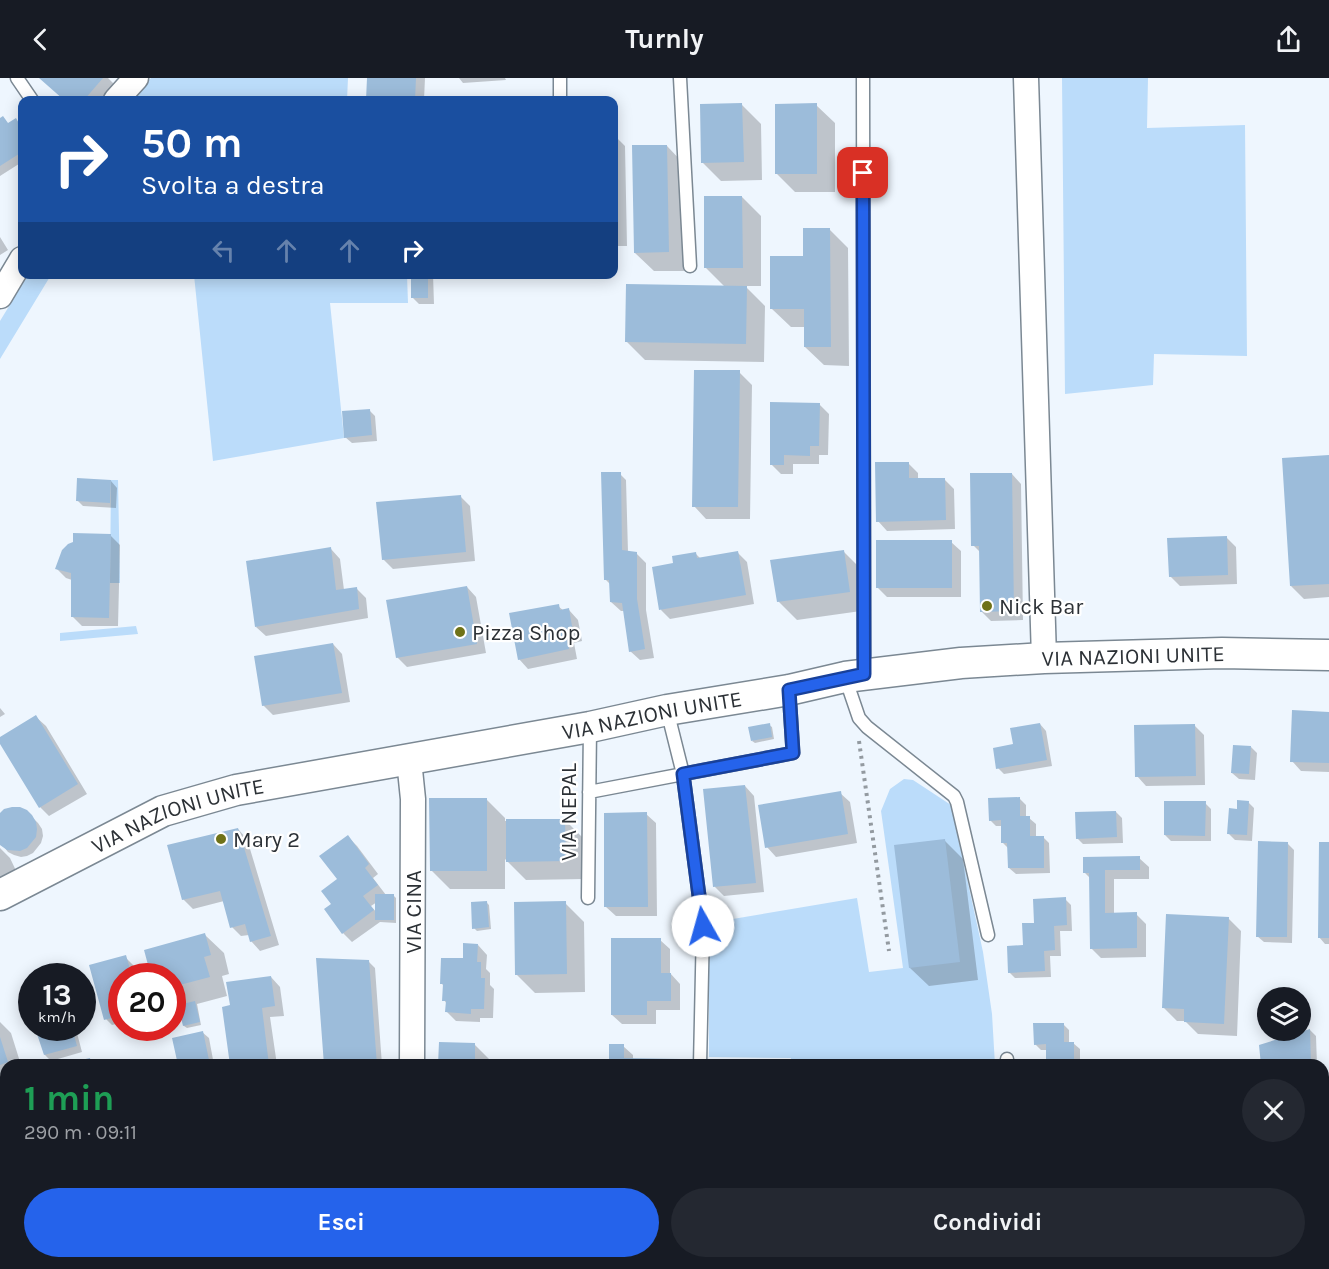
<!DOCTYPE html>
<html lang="it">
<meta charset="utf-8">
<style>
:root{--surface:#171b24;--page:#242831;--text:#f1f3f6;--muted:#9ea1a6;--accent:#2563eb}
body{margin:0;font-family:Karla,sans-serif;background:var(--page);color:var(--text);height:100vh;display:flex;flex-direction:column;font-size:22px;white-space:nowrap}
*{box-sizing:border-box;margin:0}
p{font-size:20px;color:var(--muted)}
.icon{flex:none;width:33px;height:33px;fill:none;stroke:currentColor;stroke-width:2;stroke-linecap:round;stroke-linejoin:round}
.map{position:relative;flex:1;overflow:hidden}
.drawer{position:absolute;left:0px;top:981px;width:1329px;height:210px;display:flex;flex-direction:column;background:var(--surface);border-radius:18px 18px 0 0;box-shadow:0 3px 15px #0003}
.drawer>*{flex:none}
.hud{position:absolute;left:18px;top:18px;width:600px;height:183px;border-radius:12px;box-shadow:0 3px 15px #0003;background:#1a4fa0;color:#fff;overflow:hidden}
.buttons{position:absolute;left:1257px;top:909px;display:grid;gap:12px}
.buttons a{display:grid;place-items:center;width:54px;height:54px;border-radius:50%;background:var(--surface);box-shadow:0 3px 15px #0003;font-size:30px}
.speed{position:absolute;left:18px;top:885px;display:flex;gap:12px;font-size:30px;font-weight:700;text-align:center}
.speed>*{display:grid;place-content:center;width:78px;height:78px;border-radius:50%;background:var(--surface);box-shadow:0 3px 15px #0003;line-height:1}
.speed small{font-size:15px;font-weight:400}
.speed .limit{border:9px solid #d22;background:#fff;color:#111}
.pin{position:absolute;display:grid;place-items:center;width:51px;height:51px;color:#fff;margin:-26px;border-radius:12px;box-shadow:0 3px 9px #0006}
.me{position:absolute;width:66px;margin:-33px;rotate:353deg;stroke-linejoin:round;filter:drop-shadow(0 0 4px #0008)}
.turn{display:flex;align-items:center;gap:21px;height:126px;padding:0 24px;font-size:27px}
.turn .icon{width:78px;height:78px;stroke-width:2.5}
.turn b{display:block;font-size:42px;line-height:51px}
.lanes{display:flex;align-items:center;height:57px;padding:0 24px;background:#0003;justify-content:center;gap:30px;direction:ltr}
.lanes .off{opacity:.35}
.round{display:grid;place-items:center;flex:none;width:63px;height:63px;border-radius:32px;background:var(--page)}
.headline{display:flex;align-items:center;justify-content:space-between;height:102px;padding:0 24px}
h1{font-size:36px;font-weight:700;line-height:45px;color:#1e9e55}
.primary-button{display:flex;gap:12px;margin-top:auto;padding:12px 24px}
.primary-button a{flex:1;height:69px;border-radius:36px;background:var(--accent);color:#fff;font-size:24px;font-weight:700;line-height:69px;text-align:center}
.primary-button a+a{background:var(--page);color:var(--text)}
header{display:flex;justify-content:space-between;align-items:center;height:78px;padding:0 24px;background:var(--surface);font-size:27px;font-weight:700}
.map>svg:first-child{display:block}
.green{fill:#bbdcfa}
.shadow{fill:#0003;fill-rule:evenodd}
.building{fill:#9cbcda}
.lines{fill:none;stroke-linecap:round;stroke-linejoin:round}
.service-casing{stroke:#7b8893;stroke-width:15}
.minor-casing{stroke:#7b8893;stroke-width:27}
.tertiary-casing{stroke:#7b8893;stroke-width:33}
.path{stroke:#939aa0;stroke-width:4;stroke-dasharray:3 4.5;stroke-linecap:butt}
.service{stroke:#fff;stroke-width:12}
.minor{stroke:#fff;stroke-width:24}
.tertiary{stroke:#fff;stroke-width:30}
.route-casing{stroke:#184099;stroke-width:15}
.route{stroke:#2563eb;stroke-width:10}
.poi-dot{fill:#6f7218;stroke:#fff;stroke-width:2}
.labels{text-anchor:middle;stroke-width:4.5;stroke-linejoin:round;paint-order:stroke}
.poi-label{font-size:22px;fill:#2c3136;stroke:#fff;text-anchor:start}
.street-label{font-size:22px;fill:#2c3136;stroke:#fff}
</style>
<header><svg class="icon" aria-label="back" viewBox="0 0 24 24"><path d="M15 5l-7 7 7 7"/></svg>Turnly<svg class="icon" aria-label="share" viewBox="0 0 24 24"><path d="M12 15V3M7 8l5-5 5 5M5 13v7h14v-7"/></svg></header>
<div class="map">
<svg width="1329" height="1191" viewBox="0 0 1329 1191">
<rect width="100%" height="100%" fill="#eef6fe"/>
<path class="green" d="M151 0H348L347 22H132Z
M1062 0H1148L1147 50 1245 47 1247 278 1154 276 1153 307 1065 316Z
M28 197H51L0 281V243Z
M194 197H407L408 225H330L344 360 213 383Z
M111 402H118L120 505H110Z
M136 548 138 556 60 563V555Z
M904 701 913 702 951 727 983 874 992 936 995 987H791V980L709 979V845L857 820 869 894 903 890 881 733 890 711Z
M0 1105 6 1116V1185H42L45 1191H0Z
M794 1185H975V1191H794Z"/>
<path class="shadow" d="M41 0H108L115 7 102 22H65Z
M368 0H425L424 22H367Z
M459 0H505L506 2 463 5Z
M742 27 761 46 762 102 721 103 702 84Z
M816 27 835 45V114H795L777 96Z
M0 42 9 46 15 42 22 50V84L0 98Z
M614 57 625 68 627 168H614Z
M667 68 685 87 687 193H654L635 175Z
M742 119 761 138V208H745L765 228 764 284 645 282 626 263 725 209 706 190Z
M830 152 848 170 849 288 824 287 805 269V249H791L772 231 805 179Z
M0 159 8 172 0 177Z
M412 196H433L434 226H419L413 220Z
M739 294 752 307 750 441H706L694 428Z
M819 326 829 336 828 377H819V386H793V396H781L771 386Z
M369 332 375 338 377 363 352 365 345 359Z
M1329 379V519L1304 521 1291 508Z
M908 385 918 395V402L944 401 954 411 955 451 887 453 878 443Z
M620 396 626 402 628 474 636 475 646 485V532L654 580 640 582 630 573 624 533H621L611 524V507L605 501Z
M1012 396 1021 406 1023 542 991 543 981 533V475L973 467Z
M111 403 117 410 116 430 83 428 77 422Z
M460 418 470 428 475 483 393 491 383 481Z
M110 457 120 467 118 548H82L72 538V502L66 500 57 491Z
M1226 459 1236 469 1237 506 1180 508 1170 498Z
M951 464 961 473V519H887L877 509Z
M331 471 340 481 344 512 357 511 366 520 368 540 266 558 256 549Z
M843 473 862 492 868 532 797 542 778 523Z
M695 475 701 481 738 475 747 484 754 526 670 541 661 532 675 486Z
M467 509 476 519 486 575 407 589 397 579Z
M558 528 564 533 569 532 578 542 582 563 574 565 577 581 528 591 519 581Z
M333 566 342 576 350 624 273 637 263 627Z
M0 630 5 636 0 639Z
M1329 635V694L1301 693 1292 683Z
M36 639 46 648 87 716 49 738 40 729 0 661Z
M1040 646 1046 653 1052 688 1004 696 998 690 1015 668Z
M769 647 772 649 774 661 755 665 752 663Z
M1195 648 1204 657 1205 707 1146 708 1137 698Z
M1251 669 1257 675 1255 702 1239 701 1232 695Z
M745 708 754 718 764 814 724 818 715 809Z
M840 715 850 724 857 765 776 779 767 769Z
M486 721 505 740V743L565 742 584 761V801L526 802 505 781V811H450L431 792Z
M1020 721 1026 727V740H1029L1036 746V760L1043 759 1049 765 1050 795 1016 796 1009 790V771L1003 765 1002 748H996L990 742Z
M1248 724 1254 730 1252 763 1235 762 1229 756 1238 732Z
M1205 725 1211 731V763H1171L1165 757Z
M26 733 38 745 42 751 43 758 41 765 33 775 27 778 21 779 14 777 8 774 0 764V736Z
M1116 734 1122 740 1123 765 1083 766 1077 760Z
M646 736 656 745 657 838H616L606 829Z
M238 751 247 761 279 867 260 873 251 863 249 857 241 858 232 849 224 823 193 831 183 821Z
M348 759 357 768 378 796 373 800 386 817H393L396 820V845L380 844 352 864 343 855 339 802ZM377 824V835L371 828Z
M944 762 963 781 978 902 929 908 910 890Z
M1329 765V866H1325L1319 859Z
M1288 766 1294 772 1292 865 1264 864 1257 858Z
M0 770 10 780 20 801 0 812Z
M1139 780 1149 789V801H1114V836H1136L1146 846V879L1101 880 1091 870 1090 800 1085 795Z
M1065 821 1071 827 1072 853H1060L1061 878H1050L1051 899 1015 900 1009 894 1035 846Z
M486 824 489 827 491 851 477 853 474 850Z
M565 825 584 844 585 914 535 915 516 896Z
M1228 840 1241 853 1237 958 1198 956 1185 943H1177L1164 930Z
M205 857 224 875 229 896 222 898 227 918 197 926 201 947 187 950 184 948 180 931 175 932 172 929V898H153L146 873Z
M660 862 670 871V895L680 906V932H656V946H622L612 937Z
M478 867 487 877 486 891 490 895V907L494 911 493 940H480V944L456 943 447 934V926L444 922V908L442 906Z
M125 879 144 898H122V946L120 945 112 947 106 941Z
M368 883 375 890 382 987H326Z
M271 899 280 909 284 938 270 939 277 987H231V929Z
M0 944 11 955 21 987H6V1046L0 1047Z
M1063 946 1069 952V965H1073L1080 971V985H1087L1089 987H1048V972H1041L1035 966Z
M37 950H81L82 953 77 955 82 974 51 983 45 977Z
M1310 952 1316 958 1317 987H1262Z
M202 954 209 960 214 987H180Z
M474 966 493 985V987H440Z
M623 968 633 977V981L680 982 685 987H610Z
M171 1185H233L234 1191H172Z
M260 1185H304L305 1190 266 1191Z
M629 1185H680V1191H628Z
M1022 1185H1075L1074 1191H1022Z
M1098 1185H1130L1133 1189V1191H1099Z
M1269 1185H1317V1191H1269Z"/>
<path class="building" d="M39 0H103L84 22H64Z
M367 0H416L415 22H366Z
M742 25 744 84 701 85 700 26Z
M817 25V96H775V26Z
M3 38 8 45 16 40 22 51V74L0 88V40Z
M632 67H667L669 174 634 175Z
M704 118H742L743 190H704Z
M803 150H830L831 269H804V231H770V178H803Z
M411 196H428V220H411Z
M626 206 747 208 746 266 625 264Z
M694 292H740L738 429H692Z
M770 324 820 325 819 368H810V378L784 377V387H770Z
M370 331 372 357 344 360 342 333Z
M1329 377V506L1290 508 1282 380Z
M875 384H909V400H945L946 442 876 444Z
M601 394H621L622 472 637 474V521L645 571 629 574 622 525 610 524 609 502H604Z
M970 395H1012L1014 533 980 534 979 468H971Z
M77 400 111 402 110 425 76 423Z
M461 417 466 474 382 482 376 424Z
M73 455 111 456 109 540 71 539V495L55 491 62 472 68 466 73 464Z
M1227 458 1228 497 1169 499 1167 460Z
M876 462H952V510H876Z
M331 469 336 512 357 509 359 531 255 549 246 483Z
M844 472 850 514 777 524 770 482Z
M738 473 746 517 659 532 652 489 673 485 672 478 696 474 697 480Z
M467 508 477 566 396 580 386 522Z
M559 526 560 532 569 530 573 554 566 555 569 571 518 582 509 535Z
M333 565 342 615 262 628 254 578Z
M1292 632 1329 634V685L1290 684Z
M36 637 78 706 39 730 0 666V659Z
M770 645 772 659 751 663 748 649Z
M1040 645 1047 682 996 691 993 670 1013 666 1010 650Z
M1195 646 1196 698 1135 699 1134 647Z
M1233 667 1251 668 1249 696 1231 695Z
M745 707 756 805 713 809 703 711Z
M841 713 848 756 765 770 758 727Z
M1020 719V738H1030V758H1044V790H1008L1007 765H1001V742L989 743 988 720Z
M429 720H487V793H430Z
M1237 722 1249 723 1247 757 1227 756 1229 730 1237 731Z
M1164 723H1206L1205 758 1164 757Z
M12 729H20L27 732 32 737 36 744 37 751 36 759 27 770 20 773 7 772 0 767V735L4 731Z
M1116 733 1117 759 1076 761 1075 734Z
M647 734 648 829H604V735Z
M506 741H565L566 783 506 784Z
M238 750 271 858 250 864 245 846 230 850 220 813 182 822 167 767Z
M348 757 369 786 365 790 378 807 363 818 374 832 342 856 324 831 331 826 321 813 337 801 319 778Z
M945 761 960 884 909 890 894 767Z
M1258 763 1288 764 1287 859H1256Z
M1319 764H1329V860H1318Z
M1140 778V792H1105V835L1137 834V870L1090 871 1089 795H1083V779Z
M375 816H394V842H375Z
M1066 819 1067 847 1054 848 1055 872 1044 873 1045 893 1008 895 1007 868 1023 867 1022 845H1034L1033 821Z
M487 823 489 849 472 851 471 824Z
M566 823 567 896 515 897 514 824Z
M1166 836 1229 839 1224 946 1184 944V931L1162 930Z
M205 855 211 877 204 879 210 899 172 909V898H151L144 872Z
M611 860H661V895H671V923H647V937H611Z
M463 865 478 866 477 884H481V900H485L484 931H471V936L445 934 446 923H442L443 906H440L441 880H463Z
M126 877 132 898H122V937L104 942 89 887Z
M316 880 369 882 377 987H324Z
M271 898 275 928 262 930 269 987H230L222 929 230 927 226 904Z
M195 923 200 944 183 948 178 927Z
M1033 945H1064V964H1074V984H1088V987H1046V966L1034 967Z
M35 950H72L77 968 44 977Z
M1310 951 1311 987H1261L1259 967Z
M203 953 210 987H178L172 960Z
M0 959 8 984 0 987Z
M439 964 475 965V987H438Z
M609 966H624V980L681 981V987H609Z
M90 980 91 987H63V986Z
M1226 984V987H1200V985Z
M6 1005V1039L0 1040V1006Z
M170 1185H218L219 1191H171Z
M627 1185H671V1191H627Z
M1021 1185H1069L1068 1191H1020Z
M1097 1185H1128V1191H1097Z
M1162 1185H1198V1191H1144V1186Z
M1267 1185H1311V1191H1267Z"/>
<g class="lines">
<defs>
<path id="service" d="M17 0 32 22
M560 0V22
M680 0 690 188
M863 0 864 596
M845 599 859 640 867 649 954 718 957 724 988 857
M667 632 683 696 703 848 700 987
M589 714 793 675 789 612
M588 820 590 650
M1007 981V987
M0 1079 6 1091
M53 1185 56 1191
M989 1191V1185
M1235 1191 1236 1185"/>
<path id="minor" d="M1026 0 1044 580
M116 22 136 0
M0 218 22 181
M409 682 413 721 412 987
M411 1191V1185"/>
<g id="tertiary">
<path id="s1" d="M0 817 163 733 236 712 590 649 667 632 789 612 845 599 961 585 1044 580 1222 575 1329 577"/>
</g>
</defs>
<use href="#service" class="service-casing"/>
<use href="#minor" class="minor-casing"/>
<use href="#tertiary" class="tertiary-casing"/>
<path class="path" d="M859 663 889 873"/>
<use href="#service" class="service"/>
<use href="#minor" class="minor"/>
<use href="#tertiary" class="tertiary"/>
</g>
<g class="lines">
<defs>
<path id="route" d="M703 848 683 696 793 675 789 612 864 596 863 95"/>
</defs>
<use href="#route" class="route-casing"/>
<use href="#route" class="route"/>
</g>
<g class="poi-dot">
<circle cx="987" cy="528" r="6"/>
<circle cx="460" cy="554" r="6"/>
<circle cx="221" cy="761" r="6"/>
</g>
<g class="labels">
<g class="poi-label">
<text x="999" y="536">Nick Bar</text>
<text x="472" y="562">Pizza Shop</text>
<text x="233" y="769">Mary 2</text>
</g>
<g class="street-label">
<text dy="8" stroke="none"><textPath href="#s1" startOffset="1168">VIA NAZIONI UNITE</textPath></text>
<text dy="8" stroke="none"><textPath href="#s1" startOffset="682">VIA NAZIONI UNITE</textPath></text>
<text transform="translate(568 734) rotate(-90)" y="8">VIA NEPAL</text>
<text dy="8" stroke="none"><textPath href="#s1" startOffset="196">VIA NAZIONI UNITE</textPath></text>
<text transform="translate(413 834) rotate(-90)" y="8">VIA CINA</text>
</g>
</g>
</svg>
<div class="buttons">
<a><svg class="icon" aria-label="layers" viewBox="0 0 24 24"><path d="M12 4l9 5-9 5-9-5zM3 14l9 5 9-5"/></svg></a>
</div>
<div class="speed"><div>13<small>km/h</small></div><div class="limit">20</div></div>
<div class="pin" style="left:863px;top:95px;background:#d93025"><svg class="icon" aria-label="arrive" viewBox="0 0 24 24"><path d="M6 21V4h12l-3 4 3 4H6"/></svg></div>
<svg class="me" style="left:703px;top:848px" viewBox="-20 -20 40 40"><circle r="19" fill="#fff"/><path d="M0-13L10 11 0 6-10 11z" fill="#2563eb"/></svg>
<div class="hud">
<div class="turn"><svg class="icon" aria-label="right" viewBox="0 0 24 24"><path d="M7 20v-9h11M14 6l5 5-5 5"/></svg><div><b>50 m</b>Svolta a destra</div></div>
<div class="lanes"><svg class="icon off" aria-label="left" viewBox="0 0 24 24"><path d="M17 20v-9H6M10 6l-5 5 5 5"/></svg><svg class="icon off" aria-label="ahead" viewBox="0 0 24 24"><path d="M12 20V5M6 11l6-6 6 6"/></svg><svg class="icon off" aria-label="ahead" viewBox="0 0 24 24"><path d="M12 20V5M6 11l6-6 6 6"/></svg><svg class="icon" aria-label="right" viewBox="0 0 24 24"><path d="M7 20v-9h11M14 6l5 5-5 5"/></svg></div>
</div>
<section class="drawer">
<div class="headline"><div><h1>1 min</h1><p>290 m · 09:11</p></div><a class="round"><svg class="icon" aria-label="close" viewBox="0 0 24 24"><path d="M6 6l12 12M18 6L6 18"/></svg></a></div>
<div class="primary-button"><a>Esci</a><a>Condividi</a></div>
</section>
</div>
